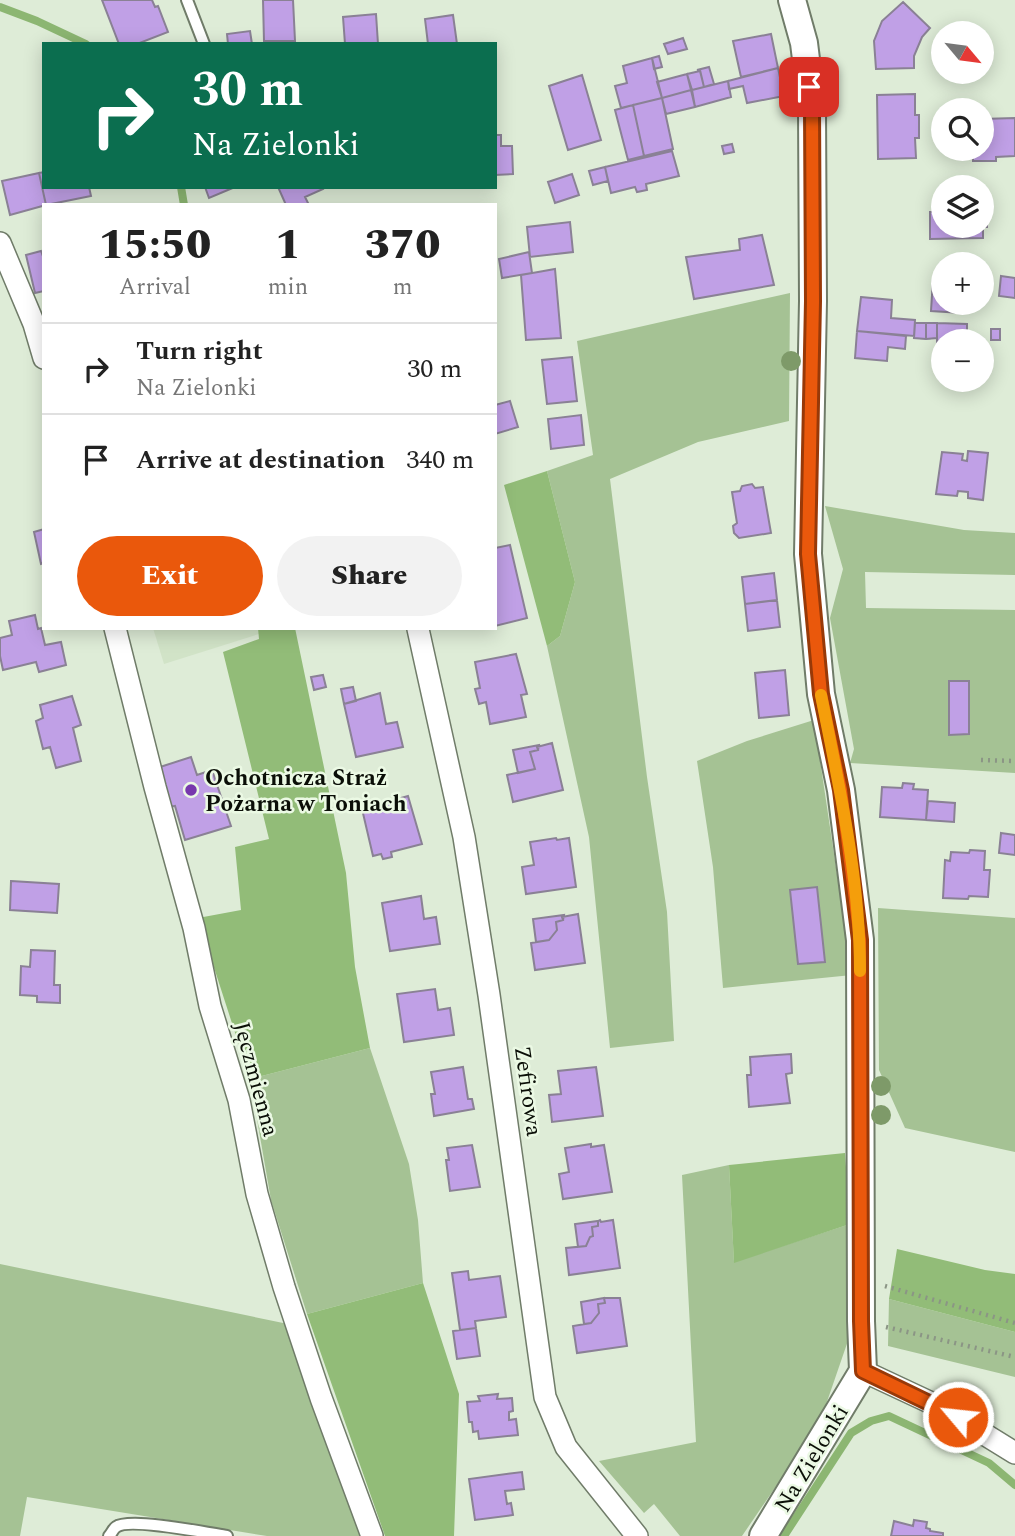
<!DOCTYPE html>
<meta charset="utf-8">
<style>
:root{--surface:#fff;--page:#f2f2f2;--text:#222;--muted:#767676;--line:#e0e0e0;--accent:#ea580c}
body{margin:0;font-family:Spectral,serif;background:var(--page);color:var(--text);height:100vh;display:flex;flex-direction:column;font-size:26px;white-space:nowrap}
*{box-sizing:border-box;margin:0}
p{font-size:23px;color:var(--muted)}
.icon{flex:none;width:38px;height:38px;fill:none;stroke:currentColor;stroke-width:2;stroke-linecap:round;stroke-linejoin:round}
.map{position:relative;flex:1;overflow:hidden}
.drawer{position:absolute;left:42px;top:203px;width:455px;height:427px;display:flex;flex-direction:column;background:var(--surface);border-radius:0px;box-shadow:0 4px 18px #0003}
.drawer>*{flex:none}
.banner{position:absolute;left:42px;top:42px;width:455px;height:147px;border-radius:0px;box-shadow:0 4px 18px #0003;background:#0b6e4f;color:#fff;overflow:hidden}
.needle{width:46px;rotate:119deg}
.controls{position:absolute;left:931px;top:21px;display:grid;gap:14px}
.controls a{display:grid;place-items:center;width:63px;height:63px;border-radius:50%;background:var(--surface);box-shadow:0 4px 18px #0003;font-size:35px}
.pin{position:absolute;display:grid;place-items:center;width:60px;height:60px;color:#fff;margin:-30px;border-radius:14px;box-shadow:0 4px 10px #0006}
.me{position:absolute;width:77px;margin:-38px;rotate:298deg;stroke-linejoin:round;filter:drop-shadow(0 0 5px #0008)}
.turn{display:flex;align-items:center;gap:24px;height:147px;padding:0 35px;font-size:32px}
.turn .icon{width:91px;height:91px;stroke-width:2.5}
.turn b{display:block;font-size:49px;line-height:60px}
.eta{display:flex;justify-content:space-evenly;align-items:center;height:119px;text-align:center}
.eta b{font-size:42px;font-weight:800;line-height:49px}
.action{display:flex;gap:14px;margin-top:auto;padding:14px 35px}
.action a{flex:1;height:80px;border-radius:42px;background:var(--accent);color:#fff;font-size:28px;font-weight:800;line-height:80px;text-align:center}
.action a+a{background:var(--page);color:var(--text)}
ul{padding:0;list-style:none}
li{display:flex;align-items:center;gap:21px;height:91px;padding:0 35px;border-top:2px solid var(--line)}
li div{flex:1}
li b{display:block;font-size:26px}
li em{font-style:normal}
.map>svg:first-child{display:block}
.built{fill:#d1e3c7}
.green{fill:#a5c294;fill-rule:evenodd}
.forest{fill:#92bc78}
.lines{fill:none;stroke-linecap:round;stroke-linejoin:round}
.stream{stroke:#8cb672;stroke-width:8}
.building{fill:#c0a0e6;stroke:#8a8195;stroke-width:2}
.service-casing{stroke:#707c69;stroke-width:14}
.minor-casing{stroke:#707c69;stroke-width:24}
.tertiary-casing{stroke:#707c69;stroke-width:30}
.path{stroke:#8b9585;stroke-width:4.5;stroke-dasharray:2 5;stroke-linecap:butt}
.service{stroke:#fff;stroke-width:10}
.minor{stroke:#fff;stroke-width:21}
.tertiary{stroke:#fff;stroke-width:26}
.tree{fill:#7e9a69}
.route-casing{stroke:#983908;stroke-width:18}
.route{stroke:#ea580c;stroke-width:12}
.slow{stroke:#f59e0b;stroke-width:12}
.poi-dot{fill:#7738ad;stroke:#ebf9e4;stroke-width:2.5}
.labels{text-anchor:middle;stroke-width:5;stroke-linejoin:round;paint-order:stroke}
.poi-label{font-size:23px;font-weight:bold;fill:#0a0e07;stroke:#ebf9e4;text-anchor:start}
.street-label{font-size:23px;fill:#0a0e07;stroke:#ebf9e4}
</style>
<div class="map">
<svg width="1015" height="1536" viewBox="0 0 1015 1536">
<rect width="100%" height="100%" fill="#deecd7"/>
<path class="built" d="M153 628H278L164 664Z"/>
<path class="green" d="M790 293 789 421 698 442 610 479 647 777 667 912 674 1041 610 1048 589 837 547 646 560 636 575 582 547 471 593 455 577 341Z
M825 506 964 530 1015 533V575L865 572 866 608 1015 610V773L850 763 854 749 830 618 843 569ZM969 681V734L949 735V682Z
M814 720 852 975 723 988 713 867 697 761 747 741Z
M878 908 1015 918V1152L905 1128 879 1070Z
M370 1048 409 1164 418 1220 423 1283 307 1314 271 1200 250 1079Z
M729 1165 734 1262 850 1224 851 1332 820 1422 742 1536H680L654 1504 644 1513 599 1461 696 1442 682 1175Z
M0 1264 288 1324 366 1536H267L27 1497 20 1536H0Z
M889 1299 1015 1332V1377L888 1346Z"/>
<path class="forest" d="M547 471 575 582 560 636 547 646 504 485Z
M258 628H295L346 873 355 967 370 1048 250 1079 198 918 241 910 235 847 269 839 223 652 259 639Z
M845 1153 850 1224 734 1263 729 1165Z
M897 1249 985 1270 1015 1274V1332L889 1299Z
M423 1283 459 1394 454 1536H385L307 1314Z"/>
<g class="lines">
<path class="stream" d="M0 7 37 21 86 44
M181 187 184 205
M784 1536 851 1433 871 1421 889 1416 989 1463 1015 1485"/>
</g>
<path class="building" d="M102 0H152L155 7 158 6 168 32 137 44H119Z
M263 0H293L295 41H264Z
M903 2 930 28 922 37 914 56V68L876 69 874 41 882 21Z
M376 14 378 44H345L343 17Z
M453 15 457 44H428L425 19Z
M250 31 252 44H228L227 34Z
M771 34 778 68 741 77 733 41Z
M683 38 687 49 668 54 664 44Z
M659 56 662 67 654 69 652 58Z
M652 58 662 98 621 108 615 86 627 83 623 66Z
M709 67 714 84 704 87 700 70H697Z
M778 68 784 96 747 103 743 86 729 89 728 81Z
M700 71 704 87 692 90 687 74Z
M687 74 691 90 662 98 657 82Z
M582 75 601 140 568 150 549 86Z
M728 81 731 97 695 107 692 90Z
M691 90 695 107 666 114 662 98Z
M915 94V115H919V138H915L916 158 878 159 877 95Z
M662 98 673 149 644 156 633 105Z
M633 105 644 156 628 160 615 110Z
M1015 118V156L996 157V161H973V157H953L952 149H982V119Z
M495 135H501V146H512L513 174 495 175Z
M732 144 734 152 724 154 722 146Z
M672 151 679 176 646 184 647 190 637 192 635 187 611 193 605 167Z
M605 167 608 181 593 185 589 171Z
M44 172V187H89L91 196 46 205 39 173Z
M39 173 46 205 10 215 2 181Z
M572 174 579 195 555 203 548 182Z
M205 187H235L209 198Z
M278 187H322L323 189 305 197 309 205H286Z
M943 199V226H982V219H987V227H983V238L930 239V212H942Z
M570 222 573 252 530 257 527 227Z
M762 235 774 285 694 299 686 257 740 250 739 239Z
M41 251 44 259V291L35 293 26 255Z
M529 252 532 273 502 278 499 259Z
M555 269 561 338 526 340 521 275Z
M1001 276 1015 278V298L999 296Z
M933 279 943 280V303H961V313L931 311Z
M861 297 892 300 891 318 915 320 914 336 857 331Z
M915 323H926V339L914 338Z
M926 323H937V338L926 339Z
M937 323 967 324V341H943V358H937Z
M991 329H1000V340H991Z
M857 331 906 336 905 349 888 347 887 361 855 358Z
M572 357 577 401 547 404 542 360Z
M510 401 518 427 495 434V405Z
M581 415 584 445 551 449 548 419Z
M968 451 988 453 983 500 968 498V492L958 491 957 496 936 494 942 452 963 454 962 460 967 461Z
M752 484 755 488 763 487 771 533 739 538 734 533 733 526 737 523 732 492 740 491 742 486Z
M44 529V563L41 564 34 532Z
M510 545 527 618 495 626V548Z
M774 573 777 600 745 604 742 577Z
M777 600 780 627 748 631 745 604Z
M35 615 38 629 41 628 45 645 61 642 66 665 39 672 36 662 3 670 0 656V638L12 635 9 621Z
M516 654 527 694 521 695 526 717 490 724 486 702 479 704 475 689 480 688 475 662Z
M785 670 789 715 759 718 755 673Z
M323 675 326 687 314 690 311 677Z
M949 681H969V734L949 735Z
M353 687 356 701 344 704 341 689Z
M380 693 386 724 397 722 403 747 356 757 344 704Z
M72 696 81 725 73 728 81 761 56 768 50 747 43 749 36 721 43 718 40 705Z
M552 743 563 790 513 802 507 775 535 769 530 752 538 750 537 747Z
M539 745 538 750 530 752 535 769 518 773 513 750Z
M191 757 197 775 212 770 231 826 185 840 175 806 169 807 157 768Z
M903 783 914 784 913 789 928 790 926 820 880 817 882 787 902 788Z
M408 796 422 844 391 852 392 857 383 859 381 854 373 856 362 809Z
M928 801 955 803 954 822 926 820Z
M1001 833 1015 835V855L999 853Z
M556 838 557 840 569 838 576 887 526 894 522 867 534 865 530 842Z
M970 850 985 851 984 870H990L988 897 969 896 968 899 943 898 945 860 950 861 951 852 969 853Z
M11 881 59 884 57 913 10 910Z
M817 887 825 962 798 964 790 890Z
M421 896 424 919 436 917 440 944 390 951 382 903Z
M578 914 585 963 535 970 531 943 549 940 557 930 556 922 563 920 562 917Z
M564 915 563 920 556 922 557 930 549 940 536 942 533 919Z
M31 950 55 951 54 985H60V1003L37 1002V996L20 995 21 966 30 967Z
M435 989 438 1010 450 1008 454 1035 404 1042 397 994Z
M791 1054 792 1073 786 1074 790 1103 749 1107 747 1075H751L750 1057Z
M463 1067 468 1099H472L474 1109 434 1116 431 1094H435L431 1072Z
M596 1067 603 1116 552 1122 549 1095 561 1094 558 1071Z
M591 1144V1147L604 1145 612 1192 563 1199 559 1174 569 1172 565 1148Z
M472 1145 480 1187 450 1191 446 1160H449L447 1148Z
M600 1220 601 1222 613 1220 620 1268 569 1275 566 1248 586 1246 590 1237 593 1236 592 1227 598 1226V1221Z
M598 1221V1226L592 1227 593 1236 590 1237 586 1246 578 1247 575 1224Z
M468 1271 469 1280 500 1276 506 1317 475 1321 476 1328 460 1330 452 1273Z
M604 1298H620L627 1346 577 1353 573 1326 591 1323 599 1313 598 1304 605 1303Z
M604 1298 605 1303 598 1304 599 1313 591 1323 584 1324 581 1302Z
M476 1328 480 1356 457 1359 453 1331Z
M498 1394 497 1399 512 1398 513 1411 509 1412V1420L516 1419 518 1435 479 1439 478 1431 473 1432 472 1422H469L467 1402 480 1401 478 1396Z
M522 1472 524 1489 505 1491 507 1504 511 1503 513 1515 475 1520 469 1479Z
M914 1520 927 1522 926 1528 930 1529V1531L943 1533V1536H891L894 1521 913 1526Z"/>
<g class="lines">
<defs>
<path id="service" d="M187 0 204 44
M109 1536C112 1533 113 1529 116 1527 129 1517 208 1533 227 1536"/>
<path id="minor" d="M0 243 34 324 44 358
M115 628 155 787 194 928 210 1006 239 1100 257 1194 284 1287 321 1398 372 1536
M418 629 464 837 489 995 545 1397 566 1447 637 1536
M863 1371 942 1408 1015 1453"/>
<path id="tertiary" d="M763 1536 863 1371 861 1321 860 940 841 790 821 694 808 554 813 301 812 108 804 43 792 0"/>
</defs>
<use href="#service" class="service-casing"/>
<use href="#minor" class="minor-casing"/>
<use href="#tertiary" class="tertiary-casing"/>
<path class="path" d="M981 760 1015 761
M885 1286 1015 1323
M886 1327 1015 1357"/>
<use href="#service" class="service"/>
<use href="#minor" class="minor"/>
<use href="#tertiary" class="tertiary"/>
</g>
<g class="tree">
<circle cx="791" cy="361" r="10"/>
<circle cx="881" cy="1086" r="10"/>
<circle cx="881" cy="1115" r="10"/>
</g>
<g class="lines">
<defs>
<path id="route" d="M809 87 812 108 813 301 808 554 821 694 841 790 860 940 861 1321 863 1371 958 1417"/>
</defs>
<use href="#route" class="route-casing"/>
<use href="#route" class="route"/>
<path class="slow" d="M821 695C839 786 860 878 860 971"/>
</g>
<circle class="poi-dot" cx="191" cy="790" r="7"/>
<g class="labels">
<g class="poi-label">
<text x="205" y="785">Ochotnicza Straż<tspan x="205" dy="26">Pożarna w Toniach</tspan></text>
</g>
<g class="street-label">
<text transform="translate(257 1079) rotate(75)" y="8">Jęczmienna</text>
<text transform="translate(529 1091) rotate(82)" y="8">Zefirowa</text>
<text transform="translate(811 1458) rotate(-59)" y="8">Na Zielonki</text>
</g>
</g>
</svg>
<div class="controls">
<a><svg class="needle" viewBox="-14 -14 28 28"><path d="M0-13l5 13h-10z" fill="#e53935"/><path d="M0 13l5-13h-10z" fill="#767676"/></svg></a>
<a><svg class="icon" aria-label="search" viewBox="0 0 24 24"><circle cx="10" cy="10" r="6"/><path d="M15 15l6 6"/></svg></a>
<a><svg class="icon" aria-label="layers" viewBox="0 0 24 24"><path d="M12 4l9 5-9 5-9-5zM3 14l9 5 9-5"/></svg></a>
<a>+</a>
<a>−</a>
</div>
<div class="pin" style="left:809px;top:87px;background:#d93025"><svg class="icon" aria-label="arrive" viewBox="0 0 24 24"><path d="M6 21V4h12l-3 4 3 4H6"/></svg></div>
<svg class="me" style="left:958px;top:1417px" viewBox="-20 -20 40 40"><circle r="17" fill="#ea580c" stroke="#fff" stroke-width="3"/><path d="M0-11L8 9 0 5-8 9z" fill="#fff"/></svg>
<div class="banner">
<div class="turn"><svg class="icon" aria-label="right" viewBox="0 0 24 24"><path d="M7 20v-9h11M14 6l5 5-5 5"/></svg><div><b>30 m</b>Na Zielonki</div></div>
</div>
<section class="drawer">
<div class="eta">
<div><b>15:50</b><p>Arrival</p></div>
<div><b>1</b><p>min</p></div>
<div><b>370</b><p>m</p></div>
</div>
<ul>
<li><svg class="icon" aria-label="right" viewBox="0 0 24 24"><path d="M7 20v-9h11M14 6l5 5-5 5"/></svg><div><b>Turn right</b><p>Na Zielonki</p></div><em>30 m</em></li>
<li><svg class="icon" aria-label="arrive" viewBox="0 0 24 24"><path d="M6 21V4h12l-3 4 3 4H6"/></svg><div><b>Arrive at destination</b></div><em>340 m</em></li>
</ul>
<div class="action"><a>Exit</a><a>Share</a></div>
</section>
</div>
